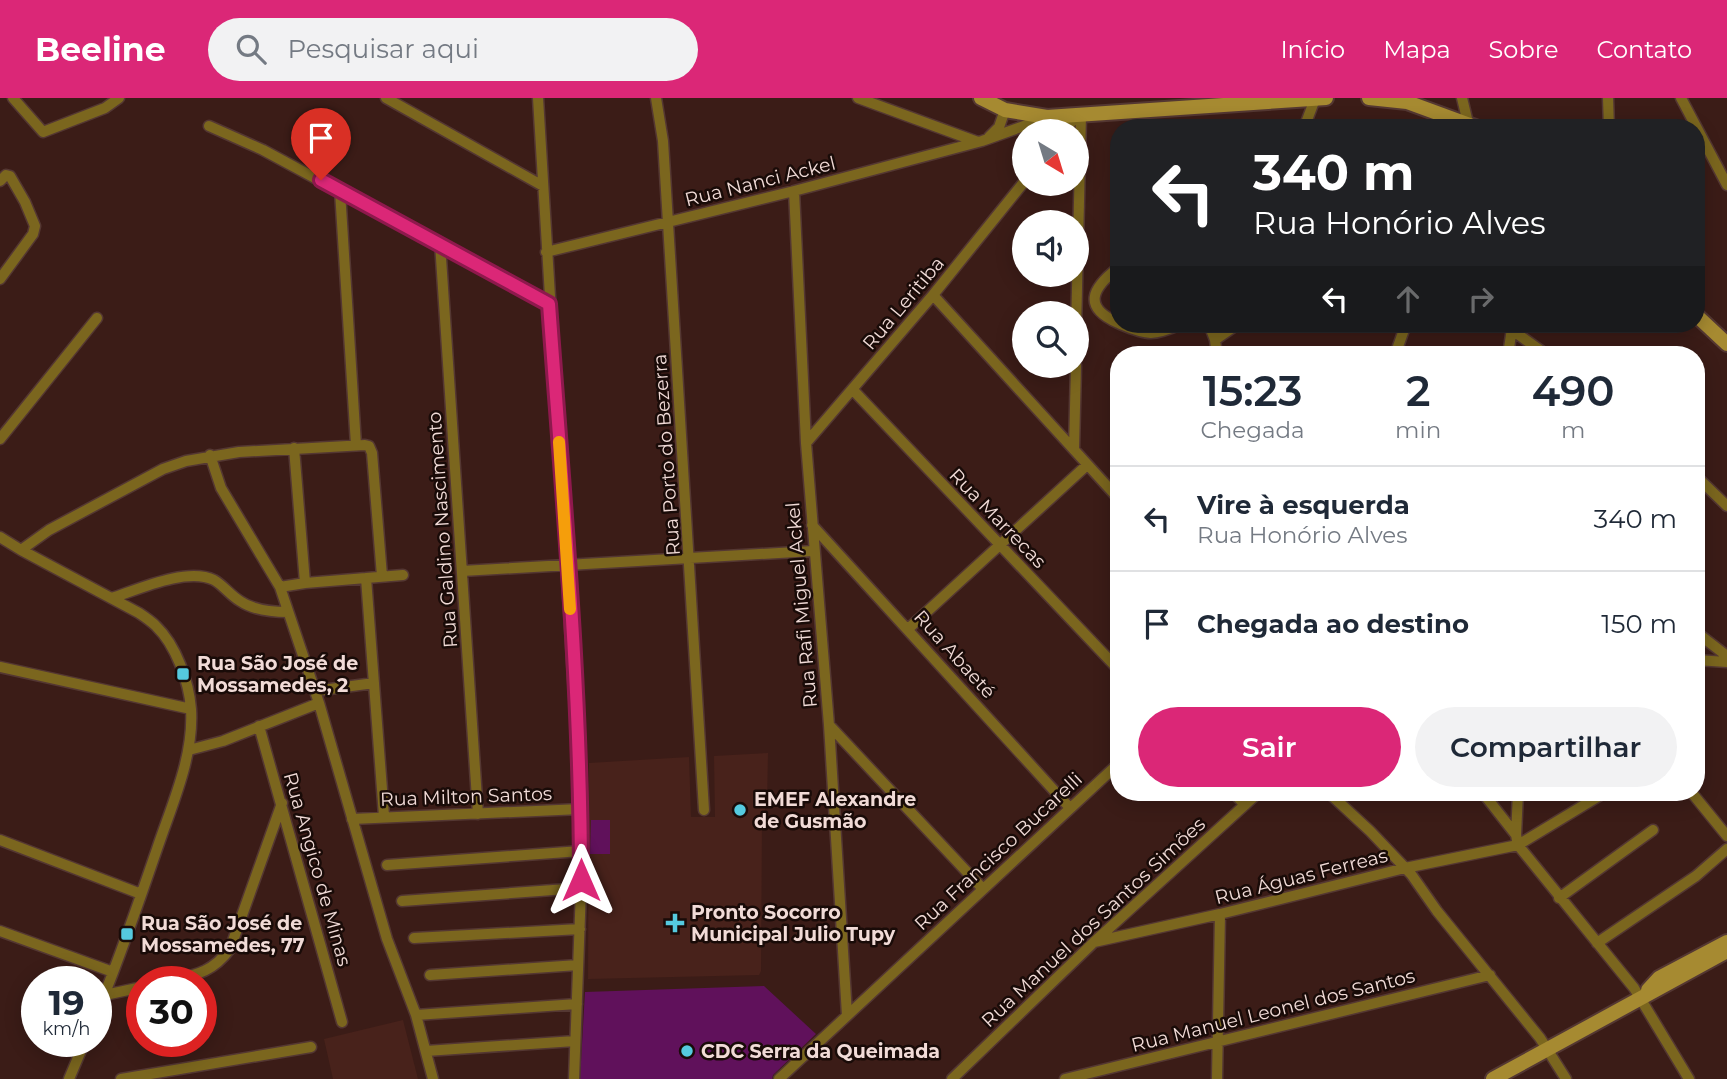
<!DOCTYPE html>
<html lang="pt">
<meta charset="utf-8">
<style>
:root{--surface:#fff;--page:#f2f2f3;--text:#1f2937;--muted:#747a83;--line:#e0e1e3;--accent:#db2777}
body{margin:0;font-family:Montserrat,sans-serif;background:var(--page);color:var(--text);height:100vh;display:flex;flex-direction:column;font-size:26px;white-space:nowrap}
*{box-sizing:border-box;margin:0}
p{font-size:23px;color:var(--muted)}
.icon{flex:none;width:38px;height:38px;fill:none;stroke:currentColor;stroke-width:2;stroke-linecap:round;stroke-linejoin:round}
.map{position:relative;flex:1;overflow:hidden}
.side{position:absolute;left:1110px;top:248px;width:595px;height:455px;display:flex;flex-direction:column;background:var(--surface);border-radius:28px;box-shadow:0 4px 18px #0003}
.side>*{flex:none}
.guide{position:absolute;left:1110px;top:21px;width:595px;height:214px;border-radius:28px;box-shadow:0 4px 18px #0003;background:#202124;color:#fff;overflow:hidden}
.needle{width:46px;rotate:142deg}
.fabs{position:absolute;left:1012px;top:21px;display:grid;gap:14px}
.fabs a{display:grid;place-items:center;width:77px;height:77px;border-radius:50%;background:var(--surface);box-shadow:0 4px 18px #0003;font-size:35px}
.speed{position:absolute;left:21px;top:868px;display:flex;gap:14px;font-size:35px;font-weight:700;text-align:center}
.speed>*{display:grid;place-content:center;width:91px;height:91px;border-radius:50%;background:var(--surface);box-shadow:0 4px 18px #0003;line-height:1}
.speed small{font-size:18px;font-weight:400}
.speed .limit{border:10px solid #d22;background:#fff;color:#111}
.pin{position:absolute;display:grid;place-items:center;width:60px;height:60px;color:#fff;margin:-72px -30px;border-radius:50% 50% 50% 0;rotate:-45deg;box-shadow:0 0 7px #0007}
.pin .icon{rotate:45deg}
.me{position:absolute;width:77px;margin:-38px;rotate:0deg;stroke-linejoin:round;filter:drop-shadow(0 0 5px #0008)}
.turn{display:flex;align-items:center;gap:24px;height:147px;padding:0 28px;font-size:32px}
.turn .icon{width:91px;height:91px;stroke-width:2.5}
.turn b{display:block;font-size:49px;line-height:60px}
.lanes{display:flex;align-items:center;height:66px;padding:0 28px;background:#0003;justify-content:center;gap:35px;direction:ltr}
.lanes .off{opacity:.35}
.eta{display:flex;justify-content:space-evenly;align-items:center;height:119px;text-align:center}
.eta b{font-size:42px;font-weight:600;line-height:49px}
.action{display:flex;gap:14px;margin-top:auto;padding:14px 28px}
.action a{flex:1;height:80px;border-radius:42px;background:var(--accent);color:#fff;font-size:28px;font-weight:600;line-height:80px;text-align:center}
.action a+a{background:var(--page);color:var(--text)}
ul{padding:0;list-style:none}
li{display:flex;align-items:center;gap:21px;height:105px;padding:0 28px;border-top:2px solid var(--line)}
li div{flex:1}
li b{display:block;font-size:26px}
li em{font-style:normal}
header{display:flex;align-items:center;gap:42px;box-sizing:border-box;height:98px;padding:0 35px;background:var(--accent);color:#fff}
header strong{font-size:33px}
nav{display:flex;gap:38px;margin-inline-start:auto;font-size:24px}
.search{width:490px;height:63px;background:var(--page);display:flex;align-items:center;gap:18px;box-sizing:border-box;padding:0 24px;border-radius:38px;color:var(--muted);font-size:26px}
.map>svg:first-child{display:block}
.built{fill:#48221b}
.green{fill:#60115b}
.lines{fill:none;stroke-linecap:round;stroke-linejoin:round}
.street-casing{stroke:#543732;stroke-width:13}
.secondary-casing{stroke:#543732;stroke-width:18}
.street{stroke:#7b661e;stroke-width:10}
.secondary{stroke:#a68a31;stroke-width:14}
.route-casing{stroke:#8e194d;stroke-width:18}
.route{stroke:#db2777;stroke-width:12}
.slow{stroke:#f59e0b;stroke-width:12}
.poi-dot{fill:#55cadf;stroke:#190b08;stroke-width:2.5}
.labels{text-anchor:middle;stroke-width:5;stroke-linejoin:round;paint-order:stroke}
.street-label{font-size:19px;fill:#f1dbd7;stroke:#190b08}
.poi-label{font-size:19px;font-weight:bold;fill:#f1dbd7;stroke:#190b08;text-anchor:start}
</style>
<header>
<strong>Beeline</strong>
<div class="search"><svg class="icon" aria-label="search" viewBox="0 0 24 24"><circle cx="10" cy="10" r="6"/><path d="M15 15l6 6"/></svg>Pesquisar aqui</div>
<nav><a>Início</a><a>Mapa</a><a>Sobre</a><a>Contato</a></nav>
</header>
<div class="map">
<svg width="1727" height="981" viewBox="0 0 1727 981">
<rect width="100%" height="100%" fill="#3b1c17"/>
<path class="built" d="M768 655 767 706 762 719 761 873 759 877 588 881 589 665 689 659 691 719H715L714 658Z
M403 922 418 981H333L324 941Z"/>
<path class="green" d="M591 722H610V756H590Z
M764 888 816 936 773 977 772 981H580L585 894Z"/>
<g class="lines">
<defs>
<path id="street" d="M13 0 43 34 105 10 119 0
M386 0 543 88
M538 0 581 711V790L574 981
M656 0 663 43 668 125 704 712
M858 0 978 44
M1462 0 1469 29
M1608 0 1609 30
M1681 0 1727 87
M209 28 263 52 549 206
M1304 30 1315 1
M1064 33 1077 17
M989 39 999 29 1005 12
M0 83 6 77 10 78 25 104 35 128 33 136 0 181
M340 93 356 347
M794 93 806 345 829 627 847 917
M440 145 478 716
M546 154 794 93 982 43 1046 20
M1118 170C1092 190 1082 209 1118 225
M933 197 1118 400
M1120 226C1148 238 1154 238 1181 226
M1209 226 1215 242 1217 257
M1512 232 1547 257
M1076 233 1081 17
M1215 242 1238 226
M1395 257 1406 226
M1508 257 1512 230
M853 292 1118 571
M0 341 97 220
M806 345 933 197 1024 84
M294 350 305 485
M1074 351 1076 268
M210 357 221 390 280 489 319 605 387 841 416 917 433 981
M1696 378 1727 408
M812 427 1070 710
M0 439 21 452 139 515C145 519 151 523 156 528 176 547 189 584 191 611 194 659 172 706 157 751 138 806 119 863 96 917
M21 452 49 432 163 371 186 363 239 354 365 347 369 348 372 355 382 478
M462 473 813 453
M366 480 384 718
M280 489 305 485 403 477
M112 500C139 491 187 469 214 482 223 487 230 497 240 503 253 512 272 514 288 514
M908 531 1087 367
M1696 534 1727 558
M1696 562 1727 564
M0 569 191 611
M315 593 374 585
M829 627 983 791
M259 628 342 924
M189 652 223 643 319 605
M1234 695 1245 707
M1329 695 1370 733 1411 776 1437 813 1540 940 1566 981
M1483 695 1516 737 1518 747 1634 890 1689 981
M1692 695 1727 738
M352 721 581 711
M1516 737 1518 695
M0 742 141 796
M387 767 581 753
M1559 800 1653 732
M402 803 581 790
M0 833 113 874
M414 840 580 831
M1094 844 1220 816 1405 770 1518 747 1604 695
M1597 845 1696 778 1727 751
M430 877 578 867
M165 884C194 877 211 876 230 851L282 705
M105 897 142 889
M416 917 577 906
M426 953 575 943
M69 981 85 943
M121 981 311 949
M779 981 1118 666
M952 981 1094 844 1258 695
M1065 981 1490 877
M1217 981 1220 816"/>
<path id="secondary" d="M981 0 1005 12 1047 19 1326 0
M1369 0 1407 4 1478 30
M1696 217 1727 246
M1648 892 1659 880 1727 844
M1493 981 1727 853"/>
</defs>
<use href="#street" class="street-casing"/>
<use href="#secondary" class="secondary-casing"/>
<use href="#street" class="street"/>
<use href="#secondary" class="secondary"/>
</g>
<g class="lines">
<defs>
<path id="route" d="M321 82 549 206C563 397 581 590 581 782"/>
</defs>
<use href="#route" class="route-casing"/>
<use href="#route" class="route"/>
<path class="slow" d="M559 344 570 511"/>
</g>
<g class="poi-dot">
<rect x="176" y="569" width="14" height="14" rx="3.5"/>
<circle cx="740" cy="712" r="7"/>
<path d="M671.5 814.5h7v7h7v7h-7v7h-7v-7h-7v-7h7z"/>
<rect x="120" y="829" width="14" height="14" rx="3.5"/>
<circle cx="687" cy="953" r="7"/>
</g>
<g class="labels">
<g class="street-label">
<text transform="translate(760 83) rotate(-14)" y="7">Rua Nanci Ackel</text>
<text transform="translate(903 205) rotate(-50)" y="7">Rua Leritiba</text>
<text transform="translate(666 357) rotate(-94)" y="7">Rua Porto do Bezerra</text>
<text transform="translate(998 420) rotate(46)" y="7">Rua Marrecas</text>
<text transform="translate(442 432) rotate(-94)" y="7">Rua Galdino Nascimento</text>
<text transform="translate(801 507) rotate(-95)" y="7">Rua Rafi Miguel Ackel</text>
<text transform="translate(955 556) rotate(48)" y="7">Rua Abaeté</text>
<text transform="translate(466 698) rotate(-2)" y="7">Rua Milton Santos</text>
<text transform="translate(998 753) rotate(-43)" y="7">Rua Francisco Bucarelli</text>
<text transform="translate(318 771) rotate(74)" y="7">Rua Angico de Minas</text>
<text transform="translate(1301 778) rotate(-14)" y="7">Rua Águas Ferreas</text>
<text transform="translate(1093 824) rotate(-43)" y="7">Rua Manuel dos Santos Simões</text>
<text transform="translate(1273 912) rotate(-14)" y="7">Rua Manuel Leonel dos Santos</text>
</g>
<g class="poi-label">
<text x="197" y="572">Rua São José de<tspan x="197" dy="22">Mossamedes, 2</tspan></text>
<text x="754" y="708">EMEF Alexandre<tspan x="754" dy="22">de Gusmão</tspan></text>
<text x="691" y="821">Pronto Socorro<tspan x="691" dy="22">Municipal Julio Tupy</tspan></text>
<text x="141" y="832">Rua São José de<tspan x="141" dy="22">Mossamedes, 77</tspan></text>
<text x="701" y="960">CDC Serra da Queimada</text>
</g>
</g>
</svg>
<div class="fabs">
<a><svg class="needle" viewBox="-14 -14 28 28"><path d="M0-13l5 13h-10z" fill="#e53935"/><path d="M0 13l5-13h-10z" fill="#747a83"/></svg></a>
<a><svg class="icon" aria-label="sound" viewBox="0 0 24 24"><path d="M4 9h4l5-4v14l-5-4H4zM17 9q2 3 0 6"/></svg></a>
<a><svg class="icon" aria-label="search" viewBox="0 0 24 24"><circle cx="10" cy="10" r="6"/><path d="M15 15l6 6"/></svg></a>
</div>
<div class="speed"><div>19<small>km/h</small></div><div class="limit">30</div></div>
<div class="pin" style="left:321px;top:82px;background:#d93025"><svg class="icon" aria-label="arrive" viewBox="0 0 24 24"><path d="M6 21V4h12l-3 4 3 4H6"/></svg></div>
<svg class="me" style="left:581px;top:782px" viewBox="-20 -20 40 40"><path d="M0-17L14 15 0 8-14 15z" fill="#db2777" stroke="#fff" stroke-width="4"/></svg>
<div class="guide">
<div class="turn"><svg class="icon" aria-label="left" viewBox="0 0 24 24"><path d="M17 20v-9H6M10 6l-5 5 5 5"/></svg><div><b>340 m</b>Rua Honório Alves</div></div>
<div class="lanes"><svg class="icon" aria-label="left" viewBox="0 0 24 24"><path d="M17 20v-9H6M10 6l-5 5 5 5"/></svg><svg class="icon off" aria-label="ahead" viewBox="0 0 24 24"><path d="M12 20V5M6 11l6-6 6 6"/></svg><svg class="icon off" aria-label="right" viewBox="0 0 24 24"><path d="M7 20v-9h11M14 6l5 5-5 5"/></svg></div>
</div>
<section class="side">
<div class="eta">
<div><b>15:23</b><p>Chegada</p></div>
<div><b>2</b><p>min</p></div>
<div><b>490</b><p>m</p></div>
</div>
<ul>
<li><svg class="icon" aria-label="left" viewBox="0 0 24 24"><path d="M17 20v-9H6M10 6l-5 5 5 5"/></svg><div><b>Vire à esquerda</b><p>Rua Honório Alves</p></div><em>340 m</em></li>
<li><svg class="icon" aria-label="arrive" viewBox="0 0 24 24"><path d="M6 21V4h12l-3 4 3 4H6"/></svg><div><b>Chegada ao destino</b></div><em>150 m</em></li>
</ul>
<div class="action"><a>Sair</a><a>Compartilhar</a></div>
</section>
</div>
